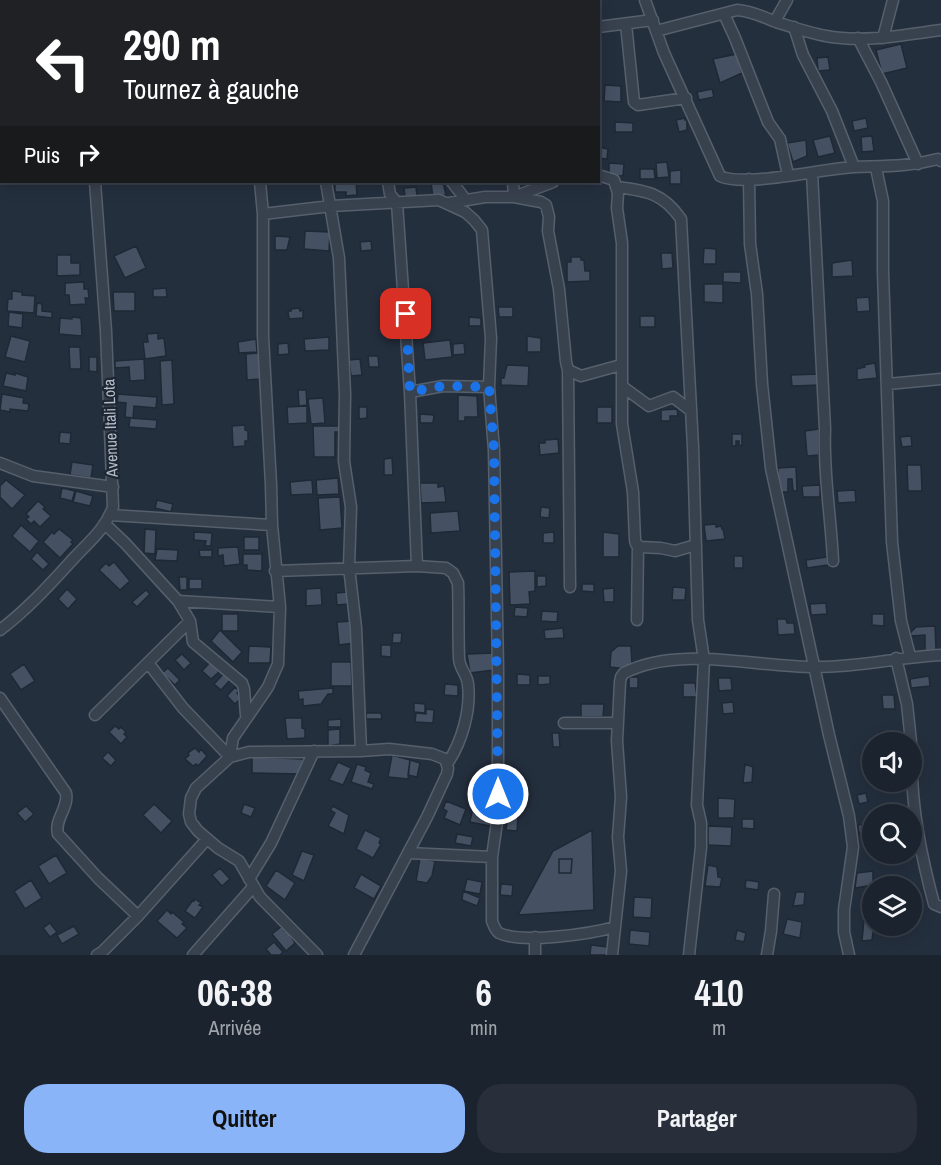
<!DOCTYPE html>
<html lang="fr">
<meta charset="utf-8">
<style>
:root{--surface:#1b232e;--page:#282f3a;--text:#f1f3f6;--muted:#a0a4aa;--line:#39404a;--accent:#8ab4f8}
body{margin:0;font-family:"Archivo Narrow",sans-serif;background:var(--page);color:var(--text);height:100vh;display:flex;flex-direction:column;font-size:22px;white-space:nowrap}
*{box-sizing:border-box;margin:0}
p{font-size:20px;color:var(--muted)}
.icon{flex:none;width:33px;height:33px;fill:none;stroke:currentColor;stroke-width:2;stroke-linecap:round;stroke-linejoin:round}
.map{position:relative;height:955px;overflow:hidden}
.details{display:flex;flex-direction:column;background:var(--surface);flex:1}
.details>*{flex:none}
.guide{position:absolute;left:0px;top:0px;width:600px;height:183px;box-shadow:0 3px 15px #0003,0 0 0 2px var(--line);background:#202124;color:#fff;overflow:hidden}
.controls{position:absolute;left:862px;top:732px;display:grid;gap:12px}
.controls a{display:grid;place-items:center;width:60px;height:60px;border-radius:50%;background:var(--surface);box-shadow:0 3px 15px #0003,0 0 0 2px var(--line);font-size:30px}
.pin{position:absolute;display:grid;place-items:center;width:51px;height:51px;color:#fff;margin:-26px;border-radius:12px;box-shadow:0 3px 9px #0006}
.me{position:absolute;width:66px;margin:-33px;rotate:0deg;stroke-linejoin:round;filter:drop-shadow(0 0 4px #0008)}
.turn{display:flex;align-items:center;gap:21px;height:126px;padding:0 24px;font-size:27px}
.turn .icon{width:78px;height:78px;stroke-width:2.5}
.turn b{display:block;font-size:42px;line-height:51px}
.then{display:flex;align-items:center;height:57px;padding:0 24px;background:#0003;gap:12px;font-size:22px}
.eta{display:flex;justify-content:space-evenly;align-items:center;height:102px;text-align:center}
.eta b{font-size:36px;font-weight:700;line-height:42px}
.action{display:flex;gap:12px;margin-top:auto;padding:12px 24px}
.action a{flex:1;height:69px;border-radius:24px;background:var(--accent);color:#111;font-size:24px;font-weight:700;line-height:69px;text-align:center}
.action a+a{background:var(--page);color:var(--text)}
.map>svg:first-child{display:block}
.building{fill:#455162;stroke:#1f2835;stroke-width:1.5}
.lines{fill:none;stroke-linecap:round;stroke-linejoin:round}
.street-casing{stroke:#565f6c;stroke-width:13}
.street{stroke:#38414e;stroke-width:10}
.route{stroke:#1a73e8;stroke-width:10;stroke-dasharray:0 18}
.labels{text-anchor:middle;stroke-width:4.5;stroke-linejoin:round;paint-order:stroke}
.street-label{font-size:16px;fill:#b4bcc9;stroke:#1d2633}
</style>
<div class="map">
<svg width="941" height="955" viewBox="0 0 941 955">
<rect width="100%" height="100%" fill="#242f3e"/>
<path class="building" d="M901 44 907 68 882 74 876 50Z
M737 54 742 73 720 83 713 59Z
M828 57 830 70 818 71 817 58Z
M605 85 621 86V102L604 101Z
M712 89 714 97 699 100 697 92Z
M685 118V120H687V130L679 132 676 120Z
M866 118 868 128 854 131 852 121Z
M615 122 633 123V132H615Z
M830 136 835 153 818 157 813 140Z
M872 136 874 151 862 152 861 137Z
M806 140 807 156 793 162 787 143Z
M598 147 608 149 607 159 598 158Z
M667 162 669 177 657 178 656 163Z
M609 163 624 164 623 176 609 175Z
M640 169H654L655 179H640Z
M681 170V184H670V171Z
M335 182H356L357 195 346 196V192H335Z
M443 182 446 195 433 197 431 183Z
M416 187 417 196 405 197 404 188Z
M305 231 330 232 329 251 304 249Z
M275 236 290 237 287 250H275Z
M371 241 372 250 361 251 360 242Z
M136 246 146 268 125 278 114 256Z
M704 248 716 249V264H703Z
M661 253H672L673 268 662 269Z
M57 255H71V263H80V275L57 276Z
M571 257H581V260H584L585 271H590V281L567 282V262H571Z
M852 260 853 276 832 277V263Z
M723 272H741V283L723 282Z
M84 282V289H88L89 298H85L86 304 70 305 69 295H65V283Z
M704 284H723V303L704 302Z
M166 288 167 297H153V289Z
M12 291 22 292V295L35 296 34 313 7 311 8 299H12Z
M383 291H396V305H384Z
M113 292H135V311H114Z
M869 297 870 311 857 312 856 298Z
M37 303 42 304V311L52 312V318L36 316Z
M498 307H513V317H499Z
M299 308 300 311 303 310V318L289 319 288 311H291V309Z
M9 312 23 314 22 328 8 326Z
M640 316H655V327H640Z
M72 317 81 318 82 336 59 334 60 318 72 319Z
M469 317 481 318V326H469Z
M158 333V339L164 338 166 356 145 359 143 342H148L147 334Z
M11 336 30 341 25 362 5 357Z
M527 336 541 338V352H527Z
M329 337V350L305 351 304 339Z
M256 339 257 352 239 353 238 342Z
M450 340 452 357 425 360 423 343Z
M288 343 289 354 278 355V344Z
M464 343 465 354 453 355V344Z
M69 347H80L81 369H70Z
M259 353 260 379 247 380 246 354Z
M368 356H378L379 367H369Z
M89 357H97V372L89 371Z
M144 359 145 380 130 381 129 367 115 368V361Z
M360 359 362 375 351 376 349 360Z
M172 360 174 404 162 405 160 361Z
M875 363 877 378 857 380V369L865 367 864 365Z
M507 365 529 366 528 386 501 385V378H504Z
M6 373 15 375V373L28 377 26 391 3 386Z
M820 374V385L792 386 791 375Z
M298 390H306L307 405 299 406Z
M2 394 24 398 23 403 29 404 28 411 10 409V412L0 410Z
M118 394 157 397 156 408 134 406 133 418 125 417 126 403 117 402Z
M458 395 477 396 478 417H465V421H458Z
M323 398 325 423 311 424 308 399Z
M307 406V423L288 424 287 407Z
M359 407H367V418L359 419Z
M597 407H612V423H597Z
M677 409 678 416H670V421H661V410Z
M420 414 434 415 433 423H420Z
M130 418 157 420 156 429 129 427Z
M245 425V430L248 431V441H245V446L233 447 232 426Z
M313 426H339V432H335V457H314Z
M819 429V455L807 456 805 431Z
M60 432 71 433 70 444 59 443Z
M732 434H742V446L739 445V441H736V446H732Z
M911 436 912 446 902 447 900 437Z
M558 439 559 453 540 455 539 443H545V440Z
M392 458 393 475H384V459Z
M72 462 93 465 91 478 70 475Z
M907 465H921L922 491H908Z
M796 467 797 491H793L792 479H788V492H779L778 468Z
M338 478 339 494 317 495 316 480Z
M6 480 25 495 12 509 0 497V486Z
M312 480 313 494 291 495 290 482Z
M420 483H438V487L444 486 446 502 421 503Z
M820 485V497H803L802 486Z
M62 488 75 491 72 501 60 498Z
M855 490 856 502 838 503 837 491Z
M76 491 93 496 90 506 73 502Z
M340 497 342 528 320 530 318 498Z
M157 500 173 504 171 512 155 508Z
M38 501 45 507 43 509 51 516 40 527 34 521 31 524 26 519 29 517 26 514Z
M541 507 550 508 549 518 540 517Z
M458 511 460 531 431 533 430 513Z
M716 524V527L721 526 722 529H723L725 539 706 541 704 525Z
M21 525 39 541 30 552 12 536Z
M59 529 73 540 71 542 73 544 60 558 43 542 52 532 54 534Z
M145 529 156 530 155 554 144 553Z
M194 532 212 533 211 546H205L206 541 194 540Z
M554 532V543H543V533Z
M603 532 619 534V557H603Z
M244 537H259V550H244Z
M238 547 240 564 224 566 223 555 218 556V548Z
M157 549 178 550 177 561 155 560Z
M199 550H212V557H200Z
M37 552 49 564 43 570 31 559Z
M243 554H262V571L247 570V565H243Z
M734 556H743V568H734Z
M827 557 828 565 807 568 806 560Z
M114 562 130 581 120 590 99 570 106 563 109 566Z
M535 571V591L529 592 530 604 510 605 509 572Z
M537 576H546V586L537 587Z
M179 577H187V590H180Z
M189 579H202V589H189Z
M582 584H594V592L582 591Z
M673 587 686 588 685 600H672Z
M321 588 322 605 306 606V589Z
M614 588V602H604L603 589Z
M67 589 77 599 68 609 58 599Z
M146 590 150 594 137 607 132 602Z
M348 592 349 604 337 605 336 593Z
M826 603 827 614 811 615 810 604Z
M515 607 528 608 527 617 514 616Z
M542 611 558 612 557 622 541 621Z
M222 614H238V631H222Z
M872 614H884V626L872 625Z
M777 619H786L787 623H794L795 634 778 635Z
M353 621 354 643 339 645 337 622Z
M935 626 936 650 925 651V635L910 636 911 632 916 627Z
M563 628 564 638 545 639 544 630Z
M220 630 242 652 233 662 211 641Z
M393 633H402L401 643H392Z
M381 645H391V657L381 656Z
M249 646 271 647 270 663H248Z
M618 646H631L632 665 627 669 610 667 611 652Z
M494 653V670L470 673 467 654Z
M182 654 191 663 184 670 175 660Z
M211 661 218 668 217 669 219 672 211 679 202 671Z
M331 662H351L352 686H331Z
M24 664 35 681 21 690 10 674Z
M168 668 180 680 175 685 162 673Z
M225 672 232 678 221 690 214 684Z
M517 674 530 675V685H517Z
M538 676H550V684L538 685Z
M929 676 930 686 911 688 910 679Z
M629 677H638V688H629Z
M718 678H731L732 690 719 691Z
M683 683H695L697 697H683Z
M445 684 458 685V696L444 695Z
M235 687 239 691 237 693 241 698 235 704 227 696Z
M333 688V694H328L321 704 303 706V699L299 700 298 691Z
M882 695H894L895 709H883Z
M733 702 734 713 723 714 722 703Z
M414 703 425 704V713L414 712Z
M581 704H604L603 717H581Z
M426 709 434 710 433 723 415 722 416 713 426 714Z
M366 713H381L382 719H366Z
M285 718H302V728L305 729V738L287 739Z
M341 719V727H328V720Z
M115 726 119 729 121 727 126 732 124 734 127 737 121 744 109 732Z
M340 729V744L328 746V730Z
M879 732 897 734 896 742H878Z
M552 733H559L560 747H553Z
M195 748 199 752 201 749 207 756 198 766 196 764 193 766 185 759 189 755 188 753Z
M108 752 116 760 111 766 102 758Z
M392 755 410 760 408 779 388 777Z
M252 757 303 759 302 774 252 773Z
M410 760 420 763 417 777 408 775Z
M338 762 351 768 343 785 329 780Z
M357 764 366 767 365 770 371 773 368 782 374 784 372 789 351 782Z
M745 764 753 767 752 782 743 783Z
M866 793 868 802 859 804 857 795Z
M718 798 735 799 734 818H718Z
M446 801 466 809 460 825 444 818 447 811 443 809Z
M154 804 172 821 161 833 143 815Z
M244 804 255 808 251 817 241 813Z
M26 806 34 814 25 822 17 813Z
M333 806 349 815 344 834 328 826 335 813 330 810Z
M473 806 496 811 490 826 470 822Z
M508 816H518L517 831 506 830Z
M742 819H754V829L742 828Z
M870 824 871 832 859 833 858 825Z
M708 826 732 827 731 846 708 845Z
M365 830 381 838 379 843 381 844 373 858 356 849Z
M592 830 594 910 518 915 553 851Z
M457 834 473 837 471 846 455 843Z
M302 851 314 855 304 881 292 875Z
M56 855 67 873 49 884 38 866Z
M420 858 435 861 432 876 427 883 416 881Z
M559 859H572L571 873H559Z
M708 865 717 867 718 877 722 878 720 887 705 886Z
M220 868 230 879 222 886 212 875Z
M276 870 295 883 285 900 266 886Z
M873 871V885L855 888 857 873Z
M361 874 381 886 374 899 354 888Z
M467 879 482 882 480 894 464 891Z
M31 880 42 898 25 909 14 891Z
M746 880 759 882 758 890 745 888Z
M501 884 513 885 512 896 500 895Z
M463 891 480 898 477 906 462 900Z
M796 892H805L804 905 793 906Z
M634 897 652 898 651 918 633 917Z
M867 898H873V913L866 912Z
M195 899 201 903 199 905 203 907 195 918 185 911 193 900 194 901Z
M167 910 171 914 172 912 184 922 182 924 187 928 177 938 157 921Z
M787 919 802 922 800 938 783 934Z
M864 919 873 921 874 926 872 940 862 941Z
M50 923 57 932 50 937 43 928Z
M74 926 79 934 62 944 57 935Z
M282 926 285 931 287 930 295 943 286 951 272 934Z
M630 930 650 932 649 946 629 944Z
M737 930 746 933 744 942 735 940Z
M274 942 283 952 280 955H271L266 949Z
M591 945 608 947 607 955H590Z"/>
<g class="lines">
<defs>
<path id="street" d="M83 0V2
M244 0V2
M645 0 664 53 720 176C745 188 824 168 855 167 885 166 908 167 938 159L941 161
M348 2 349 0
M724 14 735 38 768 122 780 139 788 175
M775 21 787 0
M626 24 634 102 638 105 686 98
M598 27 653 20
M794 27 803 55 832 111 854 167
M656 31 737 10C752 11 763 17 776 22 792 27 809 33 826 36 864 43 903 35 941 30
M858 38 881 82 918 164
M883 38 893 0
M876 168 883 201V272L892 542 901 621 910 656
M812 173 825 429C823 472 831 517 833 561
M598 175 614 180 618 193 617 208 622 243V424L633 492 635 540 636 544 641 547 661 548 675 551 696 545
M749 179 750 244 757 294 762 384 771 468 829 735 849 816 853 847 844 910V932L849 955
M260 182 263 214V336L271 485 272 525 280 607 278 664 268 687 233 738 230 757 196 788 191 798 189 814 191 822 198 831 218 848 239 861 260 897 317 955
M326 182 339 258 345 394 344 461 351 507 349 567 356 628 361 751
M388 182 390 194 397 203 410 392 417 566
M452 182 465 199
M513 182 514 197 541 202 546 205 549 217 548 231 559 289 566 362 568 370 581 376 621 365
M617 187C647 191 663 193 681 219L693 447 698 620 704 660 697 805 701 823V847L689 955
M449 203 485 197H514L553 182
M263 214 331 206 439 200 465 212 474 220 482 230 491 338 489 387 494 450 498 669V815L492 857V921C494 926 495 930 499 933 522 944 590 934 615 927
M568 370 570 587
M888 384 941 379
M623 387 649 406 673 397 690 410
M410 392 443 386 489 387
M0 463 33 476 113 487
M110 515 272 525
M105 524 125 543 178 601 190 621 193 642 242 683 244 689 246 715
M275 571 417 566 446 568 453 573 458 583C459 608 458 633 459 658 459 668 467 674 468 684 471 710 462 742 447 764
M178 601 280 607
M637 620 638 546
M0 630C28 609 51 583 74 558 89 542 106 528 113 507L106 331 95 182
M896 658 907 704 911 742
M149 664 183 708 230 757 249 752 361 751 389 749 432 754 445 759 448 768 447 774 427 817 354 955
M0 698 66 793C69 808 54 819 58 834L98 878 138 916
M95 715 190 621
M564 723H618
M912 774C913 817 923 863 934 904L941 907
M408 853 492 857
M249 879 271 843 314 751
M97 955 102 952 138 916 207 839
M193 955 253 887
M535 955V937
M612 955 621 871 618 837 621 797 617 741 620 682 621 677 624 673C678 645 754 667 813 667 856 668 898 657 941 655
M767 955 771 931 774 894"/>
</defs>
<use href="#street" class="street-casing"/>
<use href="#street" class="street"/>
</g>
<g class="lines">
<path class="route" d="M406 314 410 392 443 386 489 387 494 450 498 794"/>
</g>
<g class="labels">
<g class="street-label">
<text transform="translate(110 428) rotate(-92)" y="6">Avenue Itali Lota</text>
</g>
</g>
</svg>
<div class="controls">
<a><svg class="icon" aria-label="sound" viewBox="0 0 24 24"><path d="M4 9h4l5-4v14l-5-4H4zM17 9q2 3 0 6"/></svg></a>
<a><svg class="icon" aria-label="search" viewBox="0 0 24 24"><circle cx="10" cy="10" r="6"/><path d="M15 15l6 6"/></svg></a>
<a><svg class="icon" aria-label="layers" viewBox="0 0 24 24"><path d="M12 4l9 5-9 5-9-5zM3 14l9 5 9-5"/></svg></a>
</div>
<div class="pin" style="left:406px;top:314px;background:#d93025"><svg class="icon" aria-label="arrive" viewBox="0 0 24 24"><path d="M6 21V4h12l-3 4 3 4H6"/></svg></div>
<svg class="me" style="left:498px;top:794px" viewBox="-20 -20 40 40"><circle r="17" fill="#1a73e8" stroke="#fff" stroke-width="3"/><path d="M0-11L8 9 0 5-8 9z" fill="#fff"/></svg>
<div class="guide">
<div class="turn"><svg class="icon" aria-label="left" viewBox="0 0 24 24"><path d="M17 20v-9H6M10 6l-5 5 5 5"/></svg><div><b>290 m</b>Tournez à gauche</div></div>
<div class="then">Puis<svg class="icon" aria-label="right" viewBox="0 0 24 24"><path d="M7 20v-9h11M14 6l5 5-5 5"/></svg></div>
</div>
</div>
<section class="details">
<div class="eta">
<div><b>06:38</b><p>Arrivée</p></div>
<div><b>6</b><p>min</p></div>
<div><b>410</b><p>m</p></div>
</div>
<div class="action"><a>Quitter</a><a>Partager</a></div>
</section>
